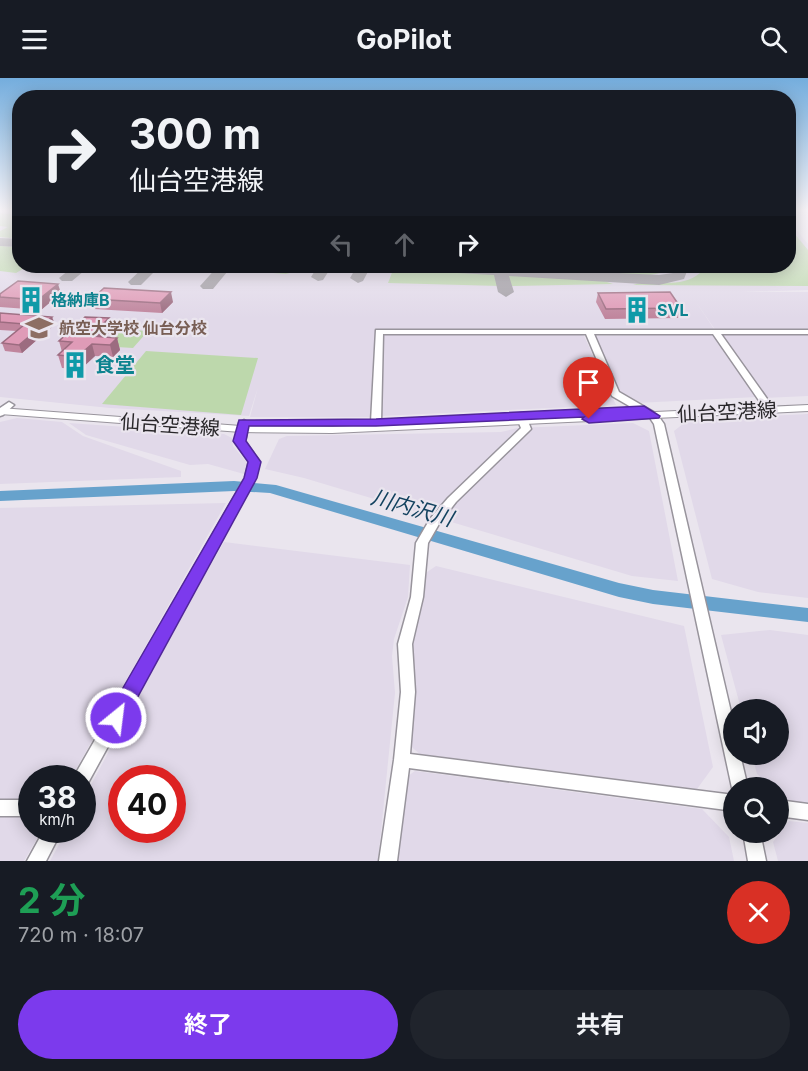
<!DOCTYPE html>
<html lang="ja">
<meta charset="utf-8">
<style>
:root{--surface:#171b24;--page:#20242c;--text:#f1f3f6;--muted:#9ea1a6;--accent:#7c3aed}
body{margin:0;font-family:Inter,"Noto Sans JP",sans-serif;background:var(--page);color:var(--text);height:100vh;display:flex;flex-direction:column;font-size:22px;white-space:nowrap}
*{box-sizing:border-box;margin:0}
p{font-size:20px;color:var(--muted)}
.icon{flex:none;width:33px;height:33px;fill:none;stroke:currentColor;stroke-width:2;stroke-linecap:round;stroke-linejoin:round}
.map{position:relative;height:783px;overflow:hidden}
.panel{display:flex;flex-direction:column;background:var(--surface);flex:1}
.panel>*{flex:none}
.guide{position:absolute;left:12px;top:12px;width:784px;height:183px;border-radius:24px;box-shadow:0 3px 15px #0003;background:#171b24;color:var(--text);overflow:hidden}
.tools{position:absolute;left:723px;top:621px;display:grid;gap:12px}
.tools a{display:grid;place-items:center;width:66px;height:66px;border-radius:50%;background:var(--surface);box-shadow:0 3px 15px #0003;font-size:30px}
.speed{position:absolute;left:18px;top:687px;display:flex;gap:12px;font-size:30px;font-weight:700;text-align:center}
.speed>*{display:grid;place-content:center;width:78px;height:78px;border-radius:50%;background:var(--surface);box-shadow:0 3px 15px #0003;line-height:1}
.speed small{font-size:15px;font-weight:400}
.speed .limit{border:9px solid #d22;background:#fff;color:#111}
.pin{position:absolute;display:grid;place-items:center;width:51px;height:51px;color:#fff;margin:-62px -26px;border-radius:50% 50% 50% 0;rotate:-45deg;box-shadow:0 0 6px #0007}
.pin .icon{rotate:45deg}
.me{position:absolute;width:66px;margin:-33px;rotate:29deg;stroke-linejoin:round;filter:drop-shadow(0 0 4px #0008)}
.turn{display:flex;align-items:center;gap:21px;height:126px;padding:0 18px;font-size:27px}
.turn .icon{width:78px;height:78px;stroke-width:2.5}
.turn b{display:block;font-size:42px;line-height:51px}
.lanes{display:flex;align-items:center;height:57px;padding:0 18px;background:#0003;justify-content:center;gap:30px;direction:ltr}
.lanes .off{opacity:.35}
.round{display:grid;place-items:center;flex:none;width:63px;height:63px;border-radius:32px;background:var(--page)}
.overview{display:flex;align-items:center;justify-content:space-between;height:102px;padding:0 18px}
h1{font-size:36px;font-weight:700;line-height:45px;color:#1e9e55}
.primary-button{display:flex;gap:12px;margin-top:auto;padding:12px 18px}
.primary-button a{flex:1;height:69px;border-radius:36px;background:var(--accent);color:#fff;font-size:24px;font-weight:700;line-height:69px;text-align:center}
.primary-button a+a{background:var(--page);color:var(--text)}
header{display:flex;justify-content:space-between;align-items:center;height:78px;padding:0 18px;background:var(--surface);font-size:27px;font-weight:700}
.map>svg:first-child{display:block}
.built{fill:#e1d9e9;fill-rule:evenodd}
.green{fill:#bdd8ac}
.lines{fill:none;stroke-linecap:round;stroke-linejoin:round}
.river{fill:#67a2cc;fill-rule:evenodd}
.taxiway{fill:#9f9ba2;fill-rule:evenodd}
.minor-casing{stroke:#98949c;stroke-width:3}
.major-casing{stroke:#98949c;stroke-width:2}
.minor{fill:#fff;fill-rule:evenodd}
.major{fill:#fff;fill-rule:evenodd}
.wall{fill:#c0859d}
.shaded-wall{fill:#9c6c80}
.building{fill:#df9bb7;stroke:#9c6c80;stroke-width:1.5}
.route{fill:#7c3aed;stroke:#51269a;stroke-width:1.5}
.labels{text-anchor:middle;stroke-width:4.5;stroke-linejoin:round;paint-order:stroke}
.far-culture-label{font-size:16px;font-weight:bold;fill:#0d838f;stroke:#eae5ee;text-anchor:start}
.far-education-label{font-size:16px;font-weight:bold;fill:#785e54;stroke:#eae5ee;text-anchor:start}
.culture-label{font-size:20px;font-weight:bold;fill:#0d838f;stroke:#eae5ee;text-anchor:start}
.street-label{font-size:20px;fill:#29272a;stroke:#eae5ee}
.water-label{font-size:21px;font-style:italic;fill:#13425f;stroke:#eae5ee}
</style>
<header><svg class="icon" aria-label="menu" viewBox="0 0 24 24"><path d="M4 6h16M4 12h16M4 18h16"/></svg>GoPilot<svg class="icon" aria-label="search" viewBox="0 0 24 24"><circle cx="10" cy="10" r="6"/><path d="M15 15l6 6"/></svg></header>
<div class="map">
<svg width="808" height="783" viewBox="0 0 808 783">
<rect width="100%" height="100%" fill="#eae5ee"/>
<path class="built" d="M0 131H19L20 188H789V143L808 166V212L742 214H808V252L716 253 696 224 714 251 377 253 372 339H250L258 309 249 338 110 330 0 319Z
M808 255V318L764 320 719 256Z
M382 256H579L584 258 616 327 381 338Z
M712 256 757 319 636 325 619 316 594 258Z
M808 336V520L758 514 712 501 674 353 688 342Z
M17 340 62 344 83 358 181 393V399L0 406V344Z
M69 345 224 356 232 360 233 368 248 386 244 396 208 386 190 387 86 357Z
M633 345 649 353 678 503 632 498 304 400 265 391 279 361 287 358 501 354 518 350Z
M226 425 71 700H32L31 722 0 723V430Z
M224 464 410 487 408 519 394 561 392 578 395 615 378 783H50L67 752H82L83 722 173 553ZM122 700H172V752H122Z
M436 488 684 548 713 689 697 711 420 676 409 667 412 568 421 528 424 496Z
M770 552 808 557V726L787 723 779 715 778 710 772 709 757 696 752 677 778 676V632L741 631 721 557Z
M415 693 702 731 729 759 734 783H397L408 698Z
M0 736 31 737 32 752H42L24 783H0Z
M789 743 808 745V783H778L773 764Z"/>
<path class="green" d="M0 135 19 137V155L11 160 0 159V153L8 149 0 148Z
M789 149 808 172V208L633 207C651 200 681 212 700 195V188H789Z
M0 168 19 169 20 188H28L16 195 0 193Z
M243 188H298L293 194 286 196 246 193 241 192Z
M463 188H661L660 195 646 198Z
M400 189 493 195 499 197 501 208 388 205 393 192Z
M511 196 601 202 613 206 512 208 507 198Z
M117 251 148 253 133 270 101 268Z
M146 273 258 280 241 337 102 326Z"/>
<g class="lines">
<path class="river" d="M234 403 276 407 619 505 653 512 808 530V544L653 526 619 519 270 415 234 413 0 423V413Z"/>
<path class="taxiway" d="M0 160 20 161V169L0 168Z
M74 188H90L72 203H62L59 200Z
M145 188H160L141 207H131L128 204Z
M218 188H232L213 211H203L200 208Z
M318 188H332L323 202 318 203 311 199Z
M357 188H371L363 203 358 205 350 200Z
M396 188H475L659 197 673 195 675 188H689L684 201 659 207 509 198 514 214 506 219 498 214 494 197 403 192Z"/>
<defs>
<path id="minor" d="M376 252H808V256H721L775 332 770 335 767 334 713 256H594L619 314 657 336 664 346 734 647V676H740L748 710H734V714L732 710 654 346 650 340 612 318 586 256H383L381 344 376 347 371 344Z
M9 324 14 327 3 337 0 338V330Z
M521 335 526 338 531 351 529 353 456 424 439 446 428 465 423 519 412 566 415 614 410 676 734 717V733L409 690 397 783H379L394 682 401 614 398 566 411 519 416 465 430 441 448 420 521 350 516 338Z
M244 342 249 345 245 363 259 383 255 400 88 705 82 707V700H74L76 695 245 400 249 383 235 363 239 345Z
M0 722H32V738H0Z
M778 722 808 726V742L778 738Z
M44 752H62L46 783H27Z
M743 754H760L766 783H748Z"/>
<path id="major" d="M808 327V333L332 355 241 354 0 336V330L241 348 332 349Z"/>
</defs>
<use href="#minor" class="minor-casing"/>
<use href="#major" class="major-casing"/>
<use href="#minor" class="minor"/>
<use href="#major" class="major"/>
</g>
<path class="wall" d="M61 215 41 232 0 229V216Z
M598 215 681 230 678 240 605 241 596 224Z
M92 221 173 224 162 235 94 231Z
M0 235 55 246 22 275 5 273 2 265 17 253 0 252Z
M109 240 112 252 105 259 117 260 120 272 113 279 95 278 81 291 62 290 58 277 62 274 59 263Z"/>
<path class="shaded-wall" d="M58 206 61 215 41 232 38 222Z
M171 214 173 224 162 235 160 225Z
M52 239 55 246 22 275 19 267Z
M109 240 112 252 98 266 91 258Z
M117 260 120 272 113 279 110 267Z
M92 266 95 278 81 291 77 279Z"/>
<path class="building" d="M18 203 58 206 38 222 0 219V216Z
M104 210 171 214 160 225 92 221Z
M670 214 681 230 606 231 598 215Z
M0 235 52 239 19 267 2 265 25 246 0 244Z
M85 239 109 240 91 258 117 260 110 267 92 266 77 279 58 277 72 264 59 263Z"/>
<linearGradient id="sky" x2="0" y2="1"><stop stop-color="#74addd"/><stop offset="0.55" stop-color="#f6f3f7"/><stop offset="1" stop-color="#f6f3f7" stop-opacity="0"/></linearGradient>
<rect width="808" height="240" fill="url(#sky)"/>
<path class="route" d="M644 328 660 338 659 340 589 345 582 341 584 339 376 348H249L246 363 261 384 257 400 123 646 116 648 109 646 106 640 109 634 244 400 248 384 233 363 239 342 376 341Z"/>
<defs>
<symbol id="building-bare" viewBox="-9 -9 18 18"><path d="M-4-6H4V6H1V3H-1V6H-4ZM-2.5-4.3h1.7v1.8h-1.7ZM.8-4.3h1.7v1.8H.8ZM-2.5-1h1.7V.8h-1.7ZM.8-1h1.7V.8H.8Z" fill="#0f9aa8" stroke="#eae5ee" stroke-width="2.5" paint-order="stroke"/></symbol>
<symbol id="school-bare" viewBox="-9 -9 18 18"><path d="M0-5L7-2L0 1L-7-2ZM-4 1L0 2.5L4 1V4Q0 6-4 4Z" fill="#8d6e63" stroke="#eae5ee" stroke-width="2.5" paint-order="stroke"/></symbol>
</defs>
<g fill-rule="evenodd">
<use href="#building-bare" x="12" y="203" width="38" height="38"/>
<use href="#building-bare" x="618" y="213" width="38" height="38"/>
<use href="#school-bare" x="20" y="231" width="38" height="38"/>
<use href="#building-bare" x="56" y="268" width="38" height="38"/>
</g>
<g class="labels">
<g class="far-culture-label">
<text x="51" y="228">格納庫B</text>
<text x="657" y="238">SVL</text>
</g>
<g class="far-education-label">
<text x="59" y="256">航空大学校 仙台分校</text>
</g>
<g class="culture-label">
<text x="95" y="294">食堂</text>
</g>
<g class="street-label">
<text transform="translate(727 334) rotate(-3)" y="7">仙台空港線</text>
<text transform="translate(170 347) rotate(4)" y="7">仙台空港線</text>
</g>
<g class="water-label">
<text transform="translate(412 430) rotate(16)" y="7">川内沢川</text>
</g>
</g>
</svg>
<div class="tools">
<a><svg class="icon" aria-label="sound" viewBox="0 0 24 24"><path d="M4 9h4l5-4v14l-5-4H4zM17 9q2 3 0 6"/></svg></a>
<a><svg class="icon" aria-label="search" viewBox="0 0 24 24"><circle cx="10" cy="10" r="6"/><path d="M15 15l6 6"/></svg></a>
</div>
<div class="speed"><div>38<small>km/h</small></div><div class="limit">40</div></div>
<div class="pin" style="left:589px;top:341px;background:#d93025"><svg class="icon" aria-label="arrive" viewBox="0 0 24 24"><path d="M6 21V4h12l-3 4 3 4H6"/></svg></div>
<svg class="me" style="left:116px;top:640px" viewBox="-20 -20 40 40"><circle r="17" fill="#7c3aed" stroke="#fff" stroke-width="3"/><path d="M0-11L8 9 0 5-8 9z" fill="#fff"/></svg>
<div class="guide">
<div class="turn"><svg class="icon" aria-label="right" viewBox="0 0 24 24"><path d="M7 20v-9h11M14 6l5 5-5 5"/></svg><div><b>300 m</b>仙台空港線</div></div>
<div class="lanes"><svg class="icon off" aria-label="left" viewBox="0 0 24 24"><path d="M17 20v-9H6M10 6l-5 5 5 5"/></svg><svg class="icon off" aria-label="ahead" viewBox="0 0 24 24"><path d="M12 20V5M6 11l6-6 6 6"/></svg><svg class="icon" aria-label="right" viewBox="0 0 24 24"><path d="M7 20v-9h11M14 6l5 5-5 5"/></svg></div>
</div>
</div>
<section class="panel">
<div class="overview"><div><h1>2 分</h1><p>720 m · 18:07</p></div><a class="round" style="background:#d93025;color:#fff"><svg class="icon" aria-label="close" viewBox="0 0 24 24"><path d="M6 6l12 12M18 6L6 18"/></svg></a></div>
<div class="primary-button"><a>終了</a><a>共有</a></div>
</section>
